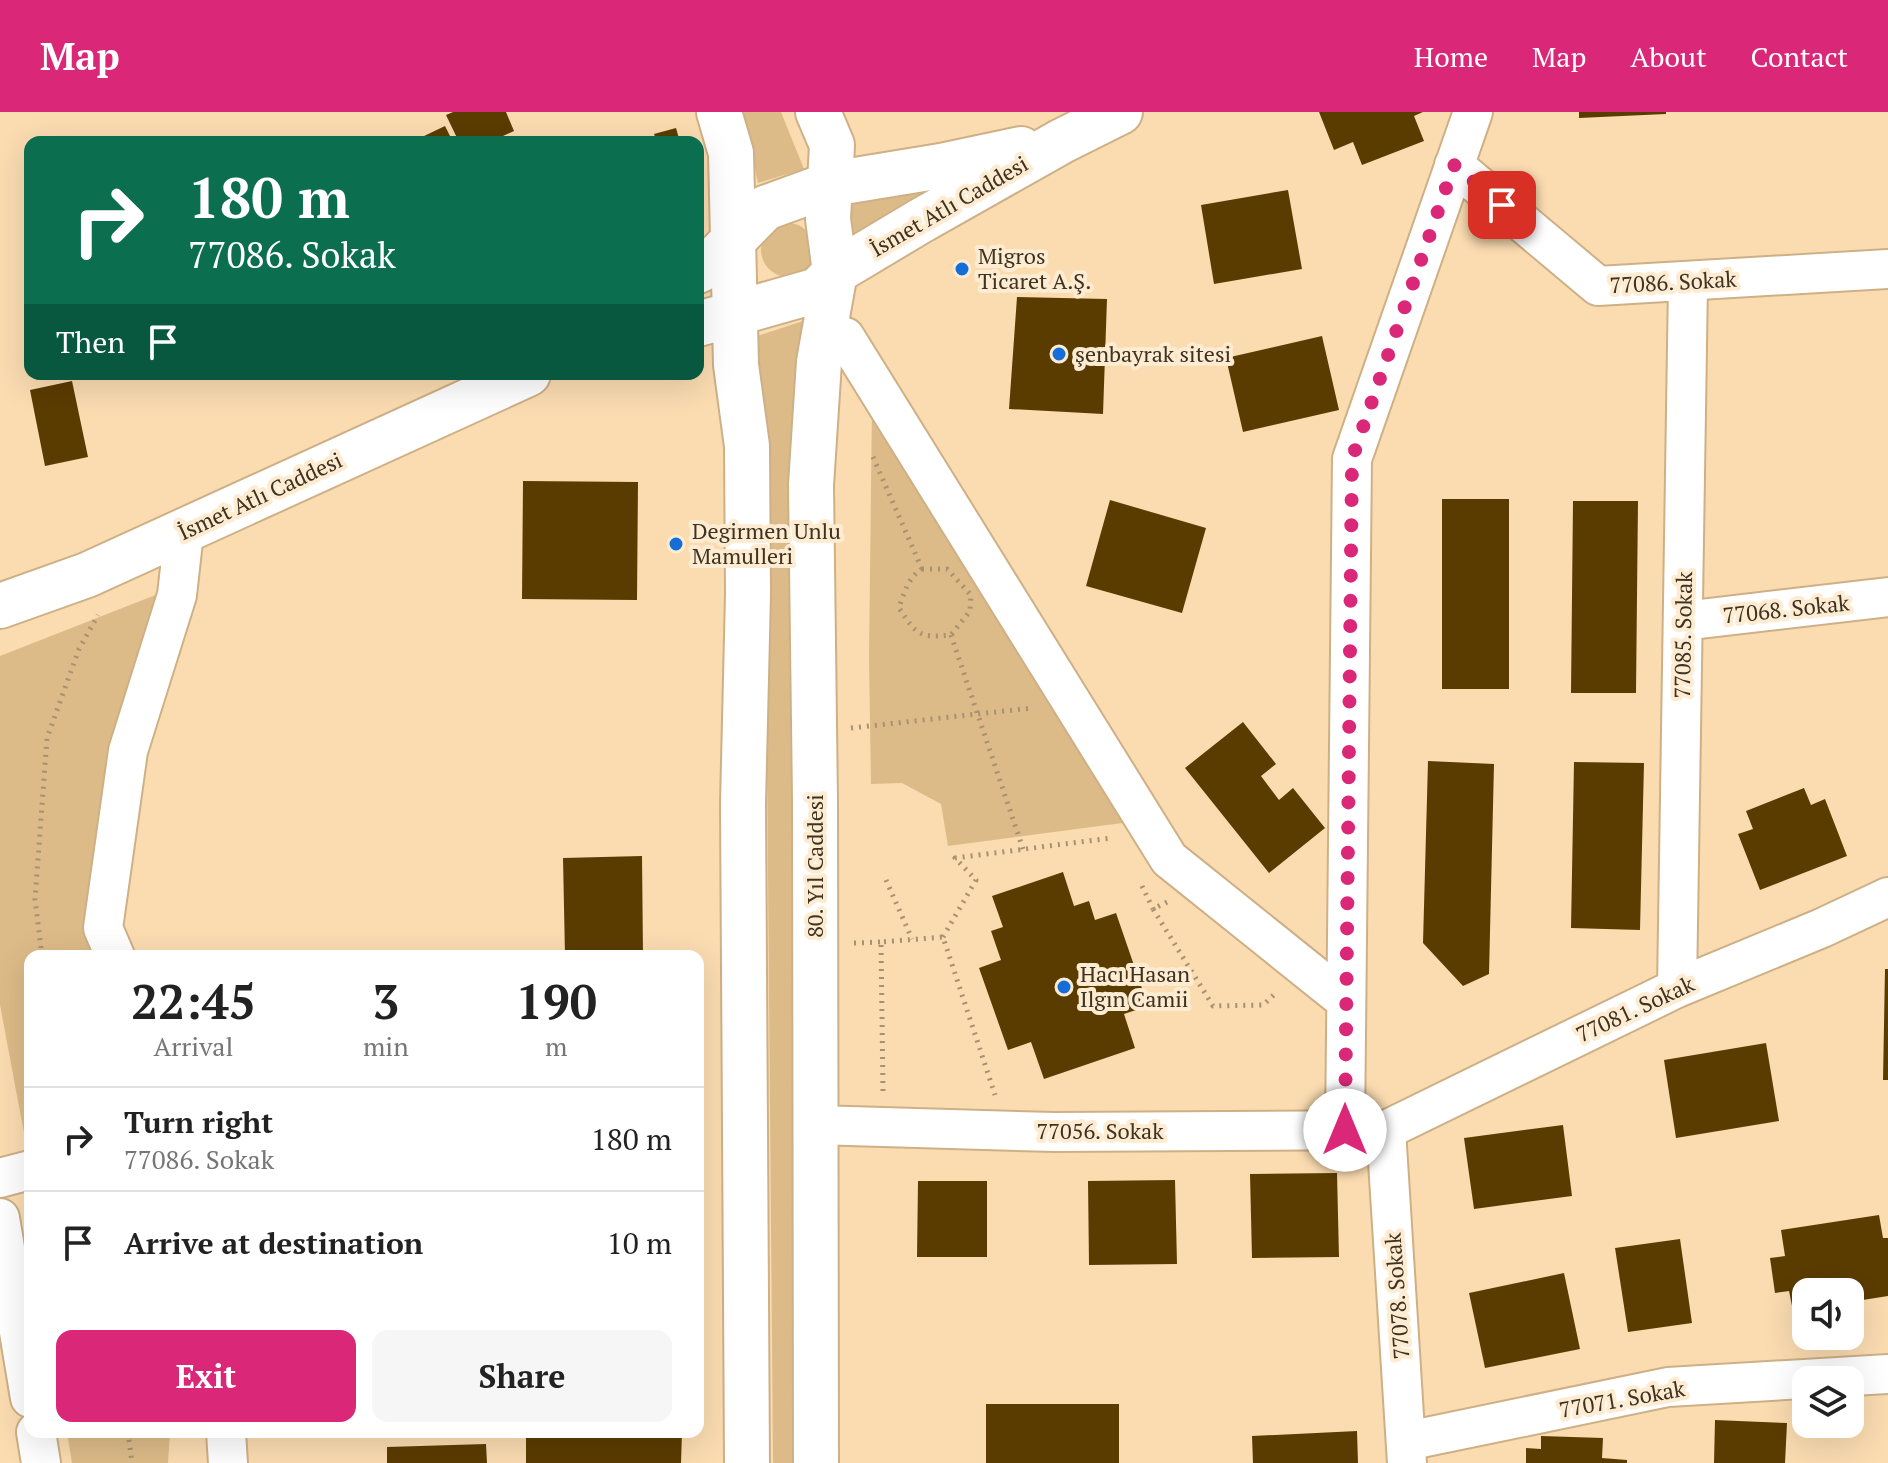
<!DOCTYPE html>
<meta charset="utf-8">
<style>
:root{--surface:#fff;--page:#f6f6f6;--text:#222;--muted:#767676;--line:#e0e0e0;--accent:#db2777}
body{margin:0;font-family:"PT Serif",serif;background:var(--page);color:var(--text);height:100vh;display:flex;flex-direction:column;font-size:30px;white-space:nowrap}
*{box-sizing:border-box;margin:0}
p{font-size:26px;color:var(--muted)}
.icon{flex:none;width:44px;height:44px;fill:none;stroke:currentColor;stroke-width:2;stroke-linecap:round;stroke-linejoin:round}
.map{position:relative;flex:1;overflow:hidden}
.panel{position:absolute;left:24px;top:838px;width:680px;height:488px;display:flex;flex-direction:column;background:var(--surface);border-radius:16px;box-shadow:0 8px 32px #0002}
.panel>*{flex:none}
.hud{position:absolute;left:24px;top:24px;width:680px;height:244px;border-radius:16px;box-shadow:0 8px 32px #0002;background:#0b6e4f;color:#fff;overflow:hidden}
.buttons{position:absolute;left:1792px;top:1166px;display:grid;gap:16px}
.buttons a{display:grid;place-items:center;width:72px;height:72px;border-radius:16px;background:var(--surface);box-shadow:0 8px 32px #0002;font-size:40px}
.pin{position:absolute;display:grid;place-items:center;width:68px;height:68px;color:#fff;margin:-34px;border-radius:16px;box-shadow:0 4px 12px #0006}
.me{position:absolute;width:88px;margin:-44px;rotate:0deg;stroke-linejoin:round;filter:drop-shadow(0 0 6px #0008)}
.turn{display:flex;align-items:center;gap:28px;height:168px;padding:0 32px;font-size:36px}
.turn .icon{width:104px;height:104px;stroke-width:2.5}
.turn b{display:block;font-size:56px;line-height:68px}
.then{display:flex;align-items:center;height:76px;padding:0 32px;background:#0003;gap:16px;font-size:30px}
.eta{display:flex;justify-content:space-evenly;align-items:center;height:136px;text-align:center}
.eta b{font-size:48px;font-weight:600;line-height:56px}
.button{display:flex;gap:16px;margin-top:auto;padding:16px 32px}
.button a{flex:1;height:92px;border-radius:16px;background:var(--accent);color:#fff;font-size:32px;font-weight:600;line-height:92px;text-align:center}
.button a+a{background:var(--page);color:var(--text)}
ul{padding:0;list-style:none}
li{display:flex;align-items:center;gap:24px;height:104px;padding:0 32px;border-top:2px solid var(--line)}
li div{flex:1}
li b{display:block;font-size:30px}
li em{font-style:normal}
header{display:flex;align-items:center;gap:48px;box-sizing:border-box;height:112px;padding:0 40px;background:var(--accent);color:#fff}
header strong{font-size:38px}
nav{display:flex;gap:44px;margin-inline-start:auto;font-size:28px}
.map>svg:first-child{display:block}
.green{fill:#db8}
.building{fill:#5b3c00}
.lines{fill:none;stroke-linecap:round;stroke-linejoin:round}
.street-casing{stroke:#ceb086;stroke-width:42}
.secondary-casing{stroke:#ceb086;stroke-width:48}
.path{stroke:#a89171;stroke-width:5;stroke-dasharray:2 6;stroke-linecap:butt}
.street{stroke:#fff;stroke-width:38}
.secondary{stroke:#fff;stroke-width:44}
.route{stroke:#db2777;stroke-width:14;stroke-dasharray:0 25.2}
.poi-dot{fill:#156ed7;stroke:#feecd2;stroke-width:3}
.labels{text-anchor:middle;stroke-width:8;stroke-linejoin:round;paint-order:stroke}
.street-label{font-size:22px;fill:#3e3220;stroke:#feecd2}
.poi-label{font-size:22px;fill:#3e3220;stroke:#feecd2;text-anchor:start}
</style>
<header>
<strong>Map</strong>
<nav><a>Home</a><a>Map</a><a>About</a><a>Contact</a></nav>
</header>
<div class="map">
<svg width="1888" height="1351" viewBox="0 0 1888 1351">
<rect width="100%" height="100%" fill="#fbdcb1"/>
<path class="green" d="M743 0H781L804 57 758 71Z
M978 57 854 131 842 93Z
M761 138a27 27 0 1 1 54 0a27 27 0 1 1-54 0Z
M803 209 788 407 793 824V1351H773L765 409 751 226Z
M872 291 1130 710 948 734 941 692 902 671 871 672 869 547Z
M158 482 99 844H30V1036L27 1037 0 893V544Z
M67 1320H170L168 1351H72Z"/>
<path class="building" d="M453 0H506L514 19 490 30H459L446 3Z
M1319 0H1423L1414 4 1424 29 1362 53 1353 30 1334 38Z
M1579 0H1666V2L1579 6Z
M445 14 453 30H424L422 25Z
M676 16 680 30H657L654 22Z
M1288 78 1302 157 1214 172 1201 93Z
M1017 185 1107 187 1103 302 1009 297Z
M1322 224 1339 298 1243 320 1226 246Z
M72 269 88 345 45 354 30 278Z
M523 369 638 370 637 488 522 487Z
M1442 387H1509V577H1442Z
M1110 388 1206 416 1182 501 1086 474Z
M1573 389H1638L1636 581H1571Z
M1243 610 1276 652 1261 664 1279 688 1293 676 1325 716 1269 761 1185 656Z
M1428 649 1494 652 1489 862 1463 874 1423 831Z
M1574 650 1644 651 1640 818 1571 816Z
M1804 676 1811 693 1825 687 1847 744 1760 778 1738 722 1753 717 1746 699Z
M642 744 643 844H565L563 746Z
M1063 760 1074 794 1089 789 1095 808 1116 801 1148 894 1124 902 1135 936 1044 967 1031 930 1008 938 979 856 1001 848 991 819 1003 815 992 784Z
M1885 857H1888V968H1883Z
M1766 931 1779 1009 1676 1026 1664 948Z
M1563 1013 1572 1084 1474 1097 1464 1026Z
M1337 1061 1339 1145 1252 1146 1250 1062Z
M1175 1068 1177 1152 1089 1153 1088 1069Z
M918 1069H987V1145H917Z
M1879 1103 1883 1126H1888V1184L1850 1190V1180H1806V1197L1793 1199 1789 1179 1775 1181 1770 1146 1785 1144 1781 1118Z
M1680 1127 1692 1211 1628 1220 1615 1136Z
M1564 1161 1580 1237 1485 1256 1469 1181Z
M986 1292H1119V1351H986Z
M1715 1308 1787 1311 1785 1351H1714Z
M1357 1319 1358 1351H1253L1252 1324Z
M526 1320H682L681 1351H526Z
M1541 1324 1603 1326 1602 1346 1627 1348V1351H1526V1336L1541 1337Z
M486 1332 487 1351H387V1335Z"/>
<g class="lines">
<defs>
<path id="street" d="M1454 53 1598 174 1888 157
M823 220 845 225 1169 747 1346 889
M1683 509 1888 485
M115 844 103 816 128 639 177 483 184 420
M1677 876 1688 170
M815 1013 1054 1020 1386 1018 1677 876 1822 816 1888 785
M1345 1018 1352 347 1473 0
M1386 1018 1407 1351
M0 1066 30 1058
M0 1106 30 1286
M36 1320 41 1351
M226 1320 228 1351
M1407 1329 1668 1275 1888 1262"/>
<path id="secondary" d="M719 0 731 41 736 253 747 334 748 482 743 692 747 1351
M698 159 709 153 765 96 831 72 941 54 1021 37
M698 212 818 178 835 160 922 108 1062 29 1120 0
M0 494 87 463 528 262
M816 1351 815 689 811 373 819 250 835 160 828 107 832 33 818 0"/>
</defs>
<use href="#street" class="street-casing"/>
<use href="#secondary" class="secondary-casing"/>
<path class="path" d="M873 345 922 457
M922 457H947L971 483 970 499 951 523C919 526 917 523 899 496 903 483 909 464 922 457Z
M951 523 1023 737
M851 616 1032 596
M886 768 912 827
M1142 774 1153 797
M1167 790 1153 797 1213 894 1263 893 1277 880
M943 825 976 768 955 746 1111 726
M854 831 881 830
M42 844 35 787 47 626 79 537 98 503
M883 979 881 830 943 825 995 983
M128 1320 132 1351"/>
<use href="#street" class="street"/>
<use href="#secondary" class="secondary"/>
</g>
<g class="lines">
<path class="route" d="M1345 1018 1352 347 1454 53 1502 93"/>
</g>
<g class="poi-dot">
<circle cx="962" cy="157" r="8"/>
<circle cx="1059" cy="242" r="8"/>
<circle cx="676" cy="432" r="8"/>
<circle cx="1064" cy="875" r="8"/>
</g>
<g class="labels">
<g class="street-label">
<text transform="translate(949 94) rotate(-30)" y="8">İsmet Atlı Caddesi</text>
<text transform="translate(1673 170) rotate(-3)" y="8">77086. Sokak</text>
<text transform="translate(260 384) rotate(-25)" y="8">İsmet Atlı Caddesi</text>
<text transform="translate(1786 497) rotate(-6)" y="8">77068. Sokak</text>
<text transform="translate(1683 523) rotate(-89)" y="8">77085. Sokak</text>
<text transform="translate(815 754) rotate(-90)" y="8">80. Yıl Caddesi</text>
<text transform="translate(1635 897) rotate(-25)" y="8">77081. Sokak</text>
<text x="1100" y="1027">77056. Sokak</text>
<text transform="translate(1397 1184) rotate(-94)" y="8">77078. Sokak</text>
<text transform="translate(1622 1287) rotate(-10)" y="8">77071. Sokak</text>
</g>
<g class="poi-label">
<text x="978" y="152">Migros<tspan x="978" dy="25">Ticaret A.Ş.</tspan></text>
<text x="1075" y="250">şenbayrak sitesi</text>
<text x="692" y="427">Degirmen Unlu<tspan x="692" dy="25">Mamulleri</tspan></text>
<text x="1080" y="870">Hacı Hasan<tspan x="1080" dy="25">Ilgın Camii</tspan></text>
</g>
</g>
</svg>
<div class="buttons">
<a><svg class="icon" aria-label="sound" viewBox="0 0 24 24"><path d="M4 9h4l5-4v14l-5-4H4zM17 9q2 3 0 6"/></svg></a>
<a><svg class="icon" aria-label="layers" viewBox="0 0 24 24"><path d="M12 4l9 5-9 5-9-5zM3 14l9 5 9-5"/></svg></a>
</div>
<div class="pin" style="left:1502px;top:93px;background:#d93025"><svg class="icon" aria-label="arrive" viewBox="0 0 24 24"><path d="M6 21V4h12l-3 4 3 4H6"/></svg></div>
<svg class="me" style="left:1345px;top:1018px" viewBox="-20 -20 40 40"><circle r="19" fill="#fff"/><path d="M0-13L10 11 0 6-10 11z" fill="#db2777"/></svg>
<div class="hud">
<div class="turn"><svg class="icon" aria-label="right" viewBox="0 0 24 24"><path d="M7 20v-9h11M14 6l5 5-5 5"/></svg><div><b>180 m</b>77086. Sokak</div></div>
<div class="then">Then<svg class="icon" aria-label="arrive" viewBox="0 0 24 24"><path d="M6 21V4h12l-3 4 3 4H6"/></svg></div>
</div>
<section class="panel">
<div class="eta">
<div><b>22:45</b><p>Arrival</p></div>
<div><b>3</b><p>min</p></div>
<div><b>190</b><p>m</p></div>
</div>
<ul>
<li><svg class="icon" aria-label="right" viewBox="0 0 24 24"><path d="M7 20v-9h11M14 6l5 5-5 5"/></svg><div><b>Turn right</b><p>77086. Sokak</p></div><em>180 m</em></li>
<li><svg class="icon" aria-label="arrive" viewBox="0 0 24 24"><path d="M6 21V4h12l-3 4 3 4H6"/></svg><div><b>Arrive at destination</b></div><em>10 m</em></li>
</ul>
<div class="button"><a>Exit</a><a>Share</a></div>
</section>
</div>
